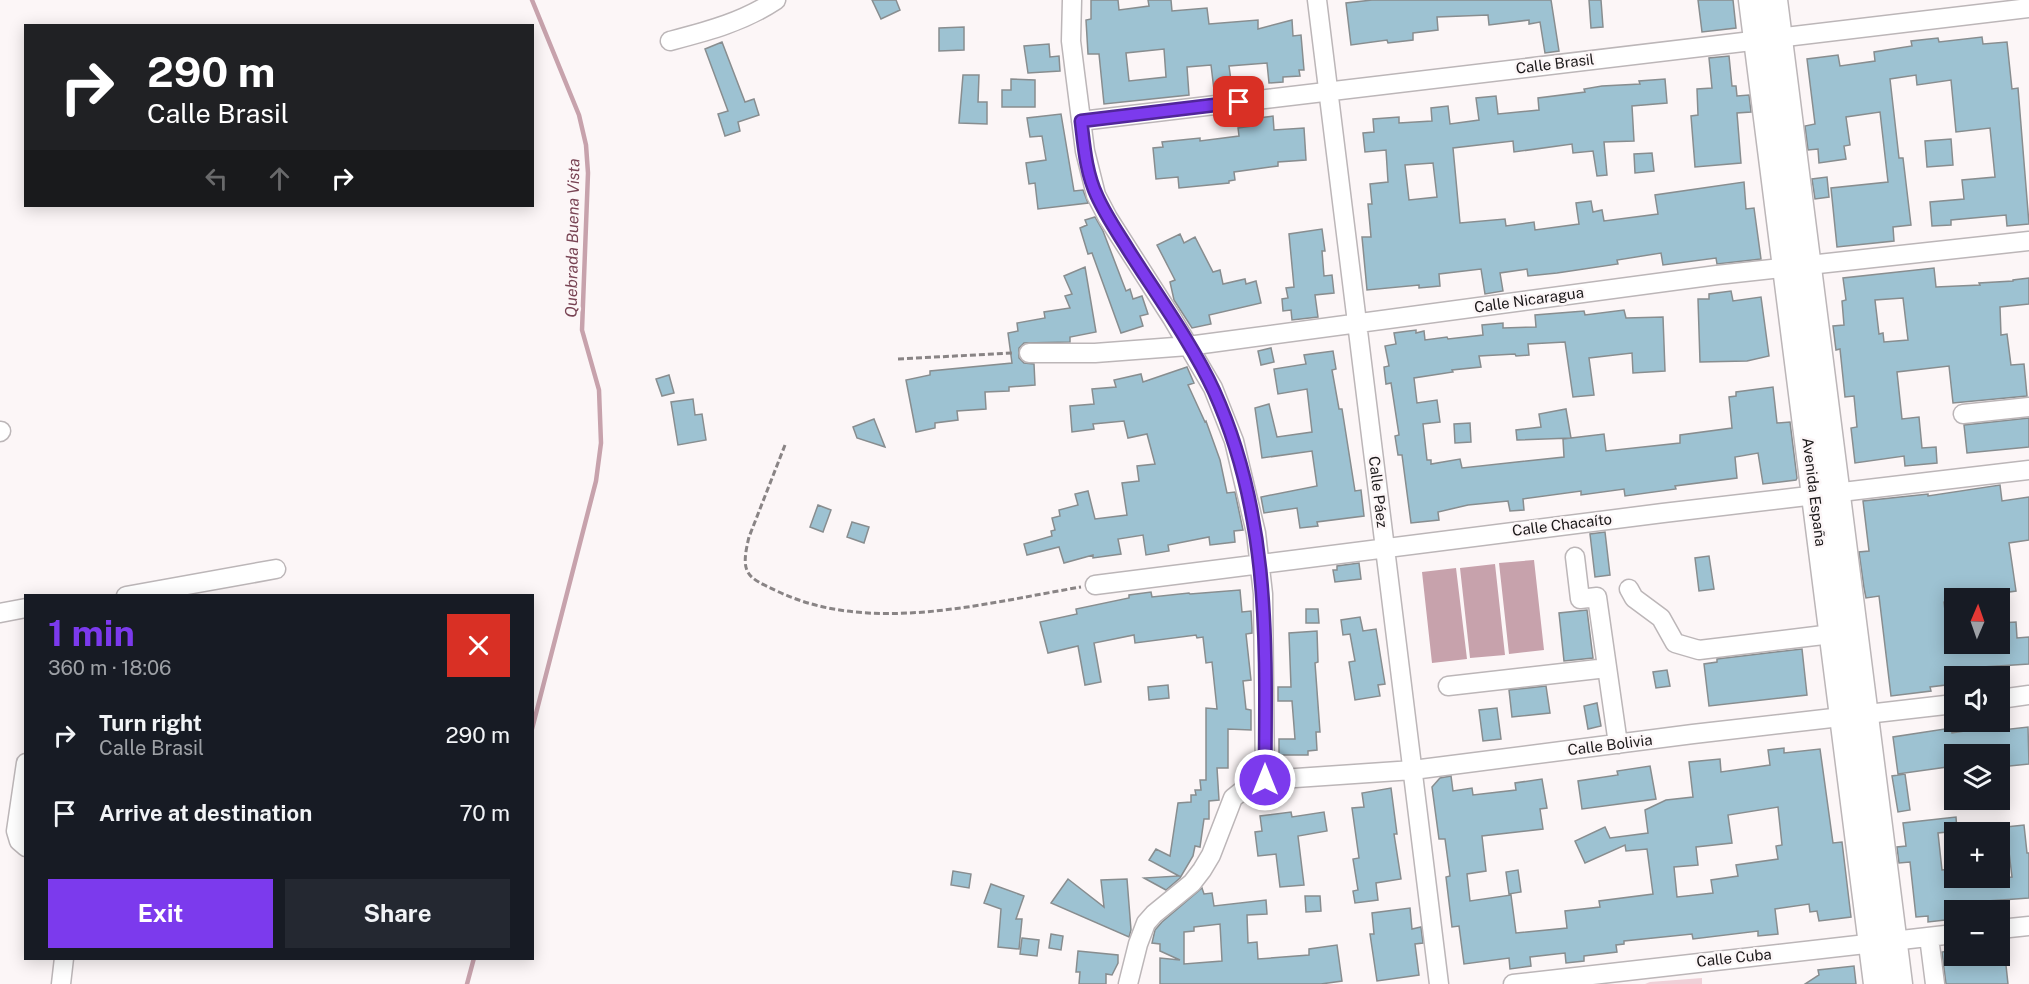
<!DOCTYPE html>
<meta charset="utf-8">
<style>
:root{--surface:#171b24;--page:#242831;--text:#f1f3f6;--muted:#9ea1a6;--accent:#7c3aed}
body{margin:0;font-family:"Public Sans",sans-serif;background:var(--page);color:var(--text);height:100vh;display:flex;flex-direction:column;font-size:22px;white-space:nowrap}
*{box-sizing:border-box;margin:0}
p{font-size:20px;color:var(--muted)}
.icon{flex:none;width:33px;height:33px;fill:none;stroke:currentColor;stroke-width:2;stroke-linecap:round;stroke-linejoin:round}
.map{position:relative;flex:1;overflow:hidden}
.side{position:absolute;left:24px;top:594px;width:510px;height:366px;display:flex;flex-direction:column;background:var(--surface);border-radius:0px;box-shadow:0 3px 15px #0003}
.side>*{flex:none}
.hud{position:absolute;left:24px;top:24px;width:510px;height:183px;border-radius:0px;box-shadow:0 3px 15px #0003;background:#202124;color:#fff;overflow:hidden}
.needle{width:39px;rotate:2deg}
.controls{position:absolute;left:1944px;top:588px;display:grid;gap:12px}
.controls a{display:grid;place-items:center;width:66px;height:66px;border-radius:0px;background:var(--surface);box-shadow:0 3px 15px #0003;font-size:30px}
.pin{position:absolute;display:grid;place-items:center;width:51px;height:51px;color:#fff;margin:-26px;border-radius:12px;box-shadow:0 3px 9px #0006}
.me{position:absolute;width:66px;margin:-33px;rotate:0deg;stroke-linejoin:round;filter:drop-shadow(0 0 4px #0008)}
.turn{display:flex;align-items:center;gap:21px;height:126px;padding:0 24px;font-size:27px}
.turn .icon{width:78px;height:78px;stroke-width:2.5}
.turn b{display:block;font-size:42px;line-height:51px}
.lanes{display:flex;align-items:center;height:57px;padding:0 24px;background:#0003;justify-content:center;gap:30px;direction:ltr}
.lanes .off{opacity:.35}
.round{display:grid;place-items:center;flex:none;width:63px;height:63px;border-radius:0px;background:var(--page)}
.headline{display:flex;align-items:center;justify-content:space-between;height:102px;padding:0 24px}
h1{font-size:36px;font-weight:700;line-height:45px;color:var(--accent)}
.primary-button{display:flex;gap:12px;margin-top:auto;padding:12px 24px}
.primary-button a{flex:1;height:69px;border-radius:0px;background:var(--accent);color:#fff;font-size:24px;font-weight:700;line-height:69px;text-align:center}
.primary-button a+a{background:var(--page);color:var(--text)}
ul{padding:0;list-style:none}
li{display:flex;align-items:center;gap:18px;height:78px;padding:0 24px}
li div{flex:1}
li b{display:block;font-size:22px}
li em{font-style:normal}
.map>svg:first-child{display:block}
.green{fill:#efd1d8}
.water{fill:#c7a2ac}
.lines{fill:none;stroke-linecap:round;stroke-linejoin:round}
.stream{stroke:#c7a2ac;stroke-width:4.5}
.building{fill:#9dc2d2;stroke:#888d8f;stroke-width:1.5;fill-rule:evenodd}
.minor-casing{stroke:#bcb6b8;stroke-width:21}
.major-casing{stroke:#bcb6b8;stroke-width:27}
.path{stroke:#898485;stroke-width:3;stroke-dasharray:6 3;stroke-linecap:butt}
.minor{stroke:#fff;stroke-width:18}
.major{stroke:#fff;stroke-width:24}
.route-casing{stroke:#51269a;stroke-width:15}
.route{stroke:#7c3aed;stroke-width:10}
.labels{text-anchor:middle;stroke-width:5;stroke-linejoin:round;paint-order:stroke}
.street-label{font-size:15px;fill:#1c191a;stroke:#fcf6f7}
.water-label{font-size:16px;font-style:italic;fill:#784353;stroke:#fcf6f7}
</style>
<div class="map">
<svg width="2029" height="984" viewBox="0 0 2029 984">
<rect width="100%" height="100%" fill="#fcf6f7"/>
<path class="green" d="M1702 978V984H1645L1650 982Z"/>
<path class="water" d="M1534 560 1544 650 1509 654 1499 563Z
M1495 564 1505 655 1470 658 1460 568Z
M1456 568 1467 659 1432 663 1422 572Z"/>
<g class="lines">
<path class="stream" d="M532 0 579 115 586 145 588 173 582 330 599 390 601 443 596 481 532 729
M467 984 474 958"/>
</g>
<path class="building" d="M872 0H896L900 10 881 19Z
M1091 0H1118L1119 10 1149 6 1148 0H1171L1172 11 1207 8 1209 24 1258 20V29L1292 20 1293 36 1301 35 1304 70H1299L1300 76 1283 77V82L1269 83 1267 63 1229 66 1232 88 1214 90 1211 65 1187 67 1189 95 1104 104 1099 54H1088L1086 20 1091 19ZM1164 49 1166 77 1129 81 1126 53Z
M1372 0H1551L1559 51 1545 53 1540 22 1529 24V20L1489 25 1488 15 1437 17 1438 30 1413 33V40L1388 43 1387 40 1351 45 1346 3Z
M1589 0H1601L1603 27 1591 28Z
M1698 0H1733L1736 28 1702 32Z
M964 27V50L939 51V28Z
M1982 37 1983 44 2007 42 2012 89 2018 88 2029 224 2007 226 2006 215 1951 220V225L1932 226 1930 202 1964 199 1962 180 1995 177 1990 128 1956 132 1951 80 1917 85 1916 75 1890 79 1899 158H1903L1911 225 1893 227 1894 241 1837 247 1831 188 1888 182 1880 112 1846 117 1850 145 1844 146 1846 159 1819 163 1818 149 1808 150 1805 126 1815 124 1807 59 1838 55 1840 66 1875 61 1874 52 1912 46 1911 41 1938 38 1939 42Z
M722 42 745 102 754 99 759 115 738 122 740 131 725 136 718 114 728 111 705 49Z
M1049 44 1050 57 1059 56 1060 71 1028 73 1024 46Z
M1729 56 1732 86H1736L1737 96 1749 95 1751 112 1737 113 1741 163 1695 167 1691 116 1698 115 1697 89 1712 88 1709 58Z
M963 75H979L978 102H987V124L959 123Z
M1011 79 1035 80V107H1002V90H1011Z
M1665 79 1667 103 1632 106 1634 141 1604 142 1607 175 1597 176 1593 151 1573 153 1572 144 1514 152 1513 141 1453 148 1460 223 1505 219 1506 226 1534 222 1535 230 1579 224 1576 203 1591 201 1593 212 1602 210 1604 221 1658 214 1655 195 1744 182 1746 209 1754 208 1761 259 1717 264 1716 258 1663 265 1661 253 1617 260 1618 264 1557 273 1528 276 1527 269 1500 273 1503 291 1485 294 1481 269 1439 274 1440 286 1419 288V285L1367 290 1362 237H1371L1368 204H1372L1370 184 1388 182 1386 150 1365 152 1363 133 1374 132 1373 119 1399 117V123L1432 121 1431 108 1448 106 1450 124 1479 120 1476 98 1496 96 1498 114 1539 110 1538 98 1585 92 1584 89 1602 86 1640 84 1639 81ZM1433 163 1437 197 1409 200 1405 165Z
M1061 114 1074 191 1083 190 1088 203 1038 209 1035 183 1029 184 1026 163 1046 160 1042 136 1030 137 1027 118Z
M1273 116 1274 130 1304 128 1306 160 1278 162V166L1234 172 1235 180 1229 181V183L1179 188 1178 177 1156 179 1153 148 1163 147 1162 142 1200 138V141L1239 136 1238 128 1252 126 1251 119Z
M1951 139 1953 165 1927 167 1925 141Z
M1652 153 1654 171 1635 173 1634 154Z
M1827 177 1829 197 1815 199 1812 179Z
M1095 217 1103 231 1126 291 1130 289 1133 299 1142 296 1148 314 1140 316 1143 326 1121 333 1092 253 1088 254 1080 228 1087 225 1085 220Z
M1322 229 1325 251H1322L1324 276 1332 275 1334 293 1315 295 1318 317 1292 320 1291 310 1283 311 1282 299 1288 298 1286 288 1294 287 1289 234Z
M1180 234 1184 243 1195 237 1213 272 1220 270 1223 284 1245 279 1246 284 1256 281 1261 303 1209 315 1211 324 1192 328 1174 300 1170 282 1175 280 1157 245Z
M1085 267 1096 332 1070 337V342L1024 343 1019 348V358L1024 363 1034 364 1035 385 1009 387V391L985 392 986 409 957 411 958 420 935 423V428L916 432 906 380 930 375V371L1012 363 1008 333 1018 331 1017 323 1045 318 1044 312 1070 308 1065 296 1072 294 1064 276Z
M1934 268 1936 287 1980 285 1979 283 2013 281V280L2029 278V304L2000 307 2001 335 2007 334 2011 365 2024 364 2027 396 1953 403 1949 366 1897 372 1902 419 1919 417 1922 448 1936 447 1937 463 1905 466 1904 456 1855 463 1851 428 1857 427 1854 396 1845 397 1840 349 1836 350 1833 326 1844 325 1842 301 1846 300 1843 278ZM1903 298 1908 340 1884 342 1883 333 1879 334 1875 300Z
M1731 291 1733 301 1761 297 1769 356 1747 361 1700 362 1698 299H1709V294Z
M1624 310 1626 318 1663 317 1665 371 1633 373 1632 353 1589 358 1594 395 1573 397 1565 342 1528 344 1529 355 1516 356 1515 354 1479 356 1481 367 1452 370 1453 372 1414 378 1417 403 1437 400 1440 422 1423 424 1427 460H1431V464L1460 459 1462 468 1564 457 1563 439 1604 434 1606 451 1680 443V435L1732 428 1729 397 1736 396V392L1773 387 1777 423 1790 422 1797 478 1796 480 1763 484 1758 453 1735 457 1737 478 1675 486 1676 489 1625 496 1624 489 1581 495V491L1523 499 1524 510 1510 511 1508 501 1468 505 1438 512 1439 520 1411 523 1402 455H1398L1395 436 1399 435 1391 383 1386 384 1384 367 1389 366 1385 346 1396 344 1394 333 1416 330V333L1424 331 1425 340 1447 337 1448 339 1483 335 1482 325 1503 323V328L1536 327 1535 315 1584 311 1585 315Z
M1271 348 1274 362 1261 365 1258 351Z
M1333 351 1336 369 1332 370 1339 409H1342L1355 491 1361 490 1364 516 1317 522 1318 526 1300 528 1297 508 1264 513 1261 497 1317 486 1312 451 1262 458 1255 408 1269 404 1277 437 1312 432 1307 389 1278 394 1274 369 1306 364 1304 355Z
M1187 367 1194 383 1188 385 1205 422 1206 421 1220 460 1227 493 1235 492 1243 530 1234 531 1235 542 1210 545 1209 537 1168 545 1169 551 1146 555 1143 535 1118 539 1121 554 1093 558V555L1064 563 1059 547 1027 555 1024 544 1052 536 1051 531 1055 530 1052 518 1060 516 1059 510 1078 505 1075 494 1088 491 1095 519 1127 515 1122 483 1139 481 1137 466 1155 464 1147 434 1128 438 1124 421 1093 424 1094 429 1072 432 1070 406 1094 404 1092 389 1116 387 1114 380 1141 374 1143 382Z
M669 375 674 393 662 396 656 379Z
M693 399 695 415 702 414 706 440 678 445 671 402Z
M1566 409 1571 438 1517 440 1516 430 1541 427 1539 414Z
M2029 418V447L1967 453 1964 425Z
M874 419 885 447 857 438 853 427Z
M1470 423 1471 442 1455 443 1454 424Z
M2000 485 2002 501 2029 497V540L2009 543 2016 591 1967 598H1954V600L1944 602 1949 644H2000V623L2016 622 2017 638 2029 637V664L1983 667 1984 671 1952 674 1954 684 1930 687 1931 691 1891 696 1879 596 1866 598 1864 588 1859 552 1869 551 1863 501 1928 494V496Z
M818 505 831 510 823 532 810 527Z
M852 522 869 527 864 543 847 537Z
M1605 532 1610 575 1595 577 1590 534Z
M1709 556 1714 589 1699 591 1695 558Z
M1359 563 1361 579 1335 582 1333 570H1337V566Z
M1240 590 1242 612 1251 611 1252 628V633L1246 634 1251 680 1243 681 1246 709 1251 710V730L1228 729V768H1217L1219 800 1209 801V819H1204L1200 847 1195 846 1193 856 1180 878 1166 890 1144 878 1179 876 1149 860 1156 849 1170 856 1178 803 1191 802V795H1196L1195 790H1201L1200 780H1206V708L1217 709 1212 662 1206 663 1203 637 1197 638 1196 635 1135 643 1134 635 1094 643 1101 682 1085 685 1078 646 1048 653 1040 622 1077 614 1076 609 1129 598V595L1151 592 1152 597 1189 593 1190 594Z
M1306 609H1318L1319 623H1306Z
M1587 610 1593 658 1564 661 1559 613Z
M1360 617 1363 631 1376 629 1385 684 1378 685 1380 696 1355 700 1349 662 1355 661 1350 634 1343 635 1341 620Z
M1317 631 1318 662 1315 663 1320 732H1316L1317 750 1308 751V755H1279V739H1295L1292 701H1278V687H1291L1289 633Z
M1802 649 1807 695 1709 706 1704 664 1717 662V659Z
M1667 670 1670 686 1656 688 1653 672Z
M1168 685 1169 698 1149 700 1148 687Z
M1546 686 1550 713 1512 717 1509 690Z
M1597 703 1601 726 1588 729 1584 706Z
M1497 708 1501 739 1483 741 1479 710Z
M1992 727 1993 731 2028 727 2029 764 2000 767V754H1954V766L1898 774 1893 737 1951 728 1952 733Z
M1784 748V753L1820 749 1833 843 1842 842 1851 917 1819 921 1817 911 1810 912 1809 904 1775 909 1778 934 1758 936V931L1693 939 1692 934 1624 941V944L1616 945 1617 952 1584 956V961L1566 963 1565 953 1530 957 1531 966 1510 969 1509 958 1464 964 1459 926 1452 927 1446 877 1450 876 1445 839H1439L1432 787 1440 778 1451 776 1453 791 1472 788 1473 795 1516 790 1515 783 1542 779 1547 808 1540 809 1543 829 1482 836 1486 871 1467 874 1470 901 1511 895 1516 933 1567 928 1565 911 1600 907 1599 901 1653 894 1647 849 1626 851 1625 845 1585 863 1575 841 1605 827 1610 838 1648 833 1645 810 1666 800 1693 797 1689 762 1720 759 1721 772 1770 765 1768 750ZM1778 807 1782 845 1776 846 1778 859 1736 865 1738 876 1711 880 1713 893 1677 897 1674 867 1698 865 1696 847 1732 843 1728 815Z
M1650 766 1656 799 1582 809 1578 781 1618 775 1617 771Z
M1905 774 1910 810 1898 812 1892 776Z
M1391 788 1397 834H1394L1401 879 1376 883 1378 900 1355 903 1353 891 1358 890 1353 859 1359 858 1352 808 1364 807 1362 793Z
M1291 812 1292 817 1324 812 1327 831 1298 836 1304 885 1280 887 1276 854 1258 856 1255 832 1262 831 1260 816Z
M1956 817 1957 831 1938 833 1942 870 1954 869V878H1964V880L2012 877 2006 827 2024 825 2027 853H2029V898L1974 902 1975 910H1954V919L1928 922V916L1916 917 1910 862 1899 863 1897 847 1906 846 1903 823Z
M1518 870 1521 892 1509 894 1506 872Z
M953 871 971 874 969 888 951 885Z
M1068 879 1104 907 1101 880 1127 879 1131 930 1129 937 1051 903Z
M991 884 1024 896 1016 919H1022L1019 949 998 947 1001 909 984 903Z
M1202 888 1204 894 1212 893 1214 906 1266 900 1267 914 1247 915 1248 943 1257 942 1258 959 1309 955V949L1337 945 1342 981 1321 984H1160V958L1180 960 1160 951V944L1152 943 1155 930 1162 922ZM1220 924 1222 961 1184 964V932L1194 931V927Z
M1305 896H1320L1321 911 1306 912Z
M1410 908 1412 929 1421 927 1423 943 1415 944 1419 975 1377 981 1370 934H1374L1372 913Z
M1051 934 1063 936 1061 950 1049 948Z
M1022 938 1039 940 1037 956 1020 954Z
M1954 950V956H2005L2008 984H1946L1942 952Z
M1078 951 1118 955V963L1112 975 1106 974V984H1079L1080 972H1076Z
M1854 966 1856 984H1805L1819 975 1818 970Z"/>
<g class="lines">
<defs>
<path id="minor" d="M1072 0 1071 41 1075 73 1085 151 1096 195 1108 218 1172 318 1213 388 1234 441 1256 533 1263 594 1265 780
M1317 0 1439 984
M670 41C708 31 743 22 776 0
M1081 121 2029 8
M1029 353H1095L1188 346 1717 275 2029 241
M1963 414 2029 407
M0 432 1 431
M1575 557 1580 599 1597 597 1618 744
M1095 585 1663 513 2029 470
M1629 589 1634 598 1661 618 1675 643 1699 650 1832 634
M126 596 276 569
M0 613 26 608
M1448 686 1607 668
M2000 699 2029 695
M26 763 16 831 19 841 26 847
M2000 929 2029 926
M1929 937 1935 984
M61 984 64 958
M1128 984 1138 944 1146 923 1154 914 1192 883 1202 870 1211 855 1233 798 1243 790 1265 780 1413 770 1693 734 1954 704
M1513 984 1954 934"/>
<path id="major" d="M1751 0 1876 984
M1775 0 1900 984"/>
</defs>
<use href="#minor" class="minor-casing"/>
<use href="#major" class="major-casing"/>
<path class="path" d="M898 359 1012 353
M785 445 749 537C740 574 746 577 779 592 871 635 985 603 1081 587"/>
<use href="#minor" class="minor"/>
<use href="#major" class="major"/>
</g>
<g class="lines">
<defs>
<path id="route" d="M1239 102 1081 121C1084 146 1086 173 1097 196 1106 216 1118 233 1129 251 1157 295 1193 345 1214 391 1271 517 1266 646 1265 780"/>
</defs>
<use href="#route" class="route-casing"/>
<use href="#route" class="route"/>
</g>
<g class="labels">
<g class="street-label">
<text transform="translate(1555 64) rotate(-7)" y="5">Calle Brasil</text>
<text transform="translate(1529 300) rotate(-8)" y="5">Calle Nicaragua</text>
<text transform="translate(1378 492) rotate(83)" y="5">Calle Páez</text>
<text transform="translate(1814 492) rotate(83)" y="5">Avenida España</text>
<text transform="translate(1562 525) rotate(-7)" y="5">Calle Chacaíto</text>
<text transform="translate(1610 745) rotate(-7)" y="5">Calle Bolivia</text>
<text transform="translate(1734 958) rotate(-6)" y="5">Calle Cuba</text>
</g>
<g class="water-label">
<text transform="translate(572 238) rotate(-89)" y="6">Quebrada Buena Vista</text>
</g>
</g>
</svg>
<div class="controls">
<a><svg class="needle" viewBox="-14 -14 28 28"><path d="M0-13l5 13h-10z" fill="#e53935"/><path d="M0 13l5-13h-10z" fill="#9ea1a6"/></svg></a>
<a><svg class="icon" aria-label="sound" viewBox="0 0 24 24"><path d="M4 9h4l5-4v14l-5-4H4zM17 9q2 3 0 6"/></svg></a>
<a><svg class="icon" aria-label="layers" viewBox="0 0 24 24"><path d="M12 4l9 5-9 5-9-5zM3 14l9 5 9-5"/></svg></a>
<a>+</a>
<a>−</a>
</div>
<div class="pin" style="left:1239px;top:102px;background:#d93025"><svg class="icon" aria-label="arrive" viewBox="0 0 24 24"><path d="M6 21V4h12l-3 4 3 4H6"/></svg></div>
<svg class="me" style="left:1265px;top:780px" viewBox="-20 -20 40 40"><circle r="17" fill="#7c3aed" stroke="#fff" stroke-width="3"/><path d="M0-11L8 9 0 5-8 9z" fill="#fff"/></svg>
<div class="hud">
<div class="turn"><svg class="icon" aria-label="right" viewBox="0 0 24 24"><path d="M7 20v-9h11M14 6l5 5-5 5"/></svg><div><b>290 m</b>Calle Brasil</div></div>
<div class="lanes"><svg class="icon off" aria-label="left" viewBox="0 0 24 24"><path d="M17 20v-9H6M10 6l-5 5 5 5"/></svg><svg class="icon off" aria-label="ahead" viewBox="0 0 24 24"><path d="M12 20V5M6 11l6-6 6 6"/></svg><svg class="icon" aria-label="right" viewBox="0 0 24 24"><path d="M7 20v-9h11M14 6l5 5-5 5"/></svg></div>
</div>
<section class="side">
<div class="headline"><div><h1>1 min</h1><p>360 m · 18:06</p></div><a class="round" style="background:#d93025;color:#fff"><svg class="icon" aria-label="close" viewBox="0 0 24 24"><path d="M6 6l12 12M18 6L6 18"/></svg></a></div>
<ul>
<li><svg class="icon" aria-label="right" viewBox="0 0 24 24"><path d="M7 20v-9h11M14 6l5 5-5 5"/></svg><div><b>Turn right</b><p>Calle Brasil</p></div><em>290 m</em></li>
<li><svg class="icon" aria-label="arrive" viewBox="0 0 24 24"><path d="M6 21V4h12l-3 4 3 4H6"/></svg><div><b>Arrive at destination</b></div><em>70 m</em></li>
</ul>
<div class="primary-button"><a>Exit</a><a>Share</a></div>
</section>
</div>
